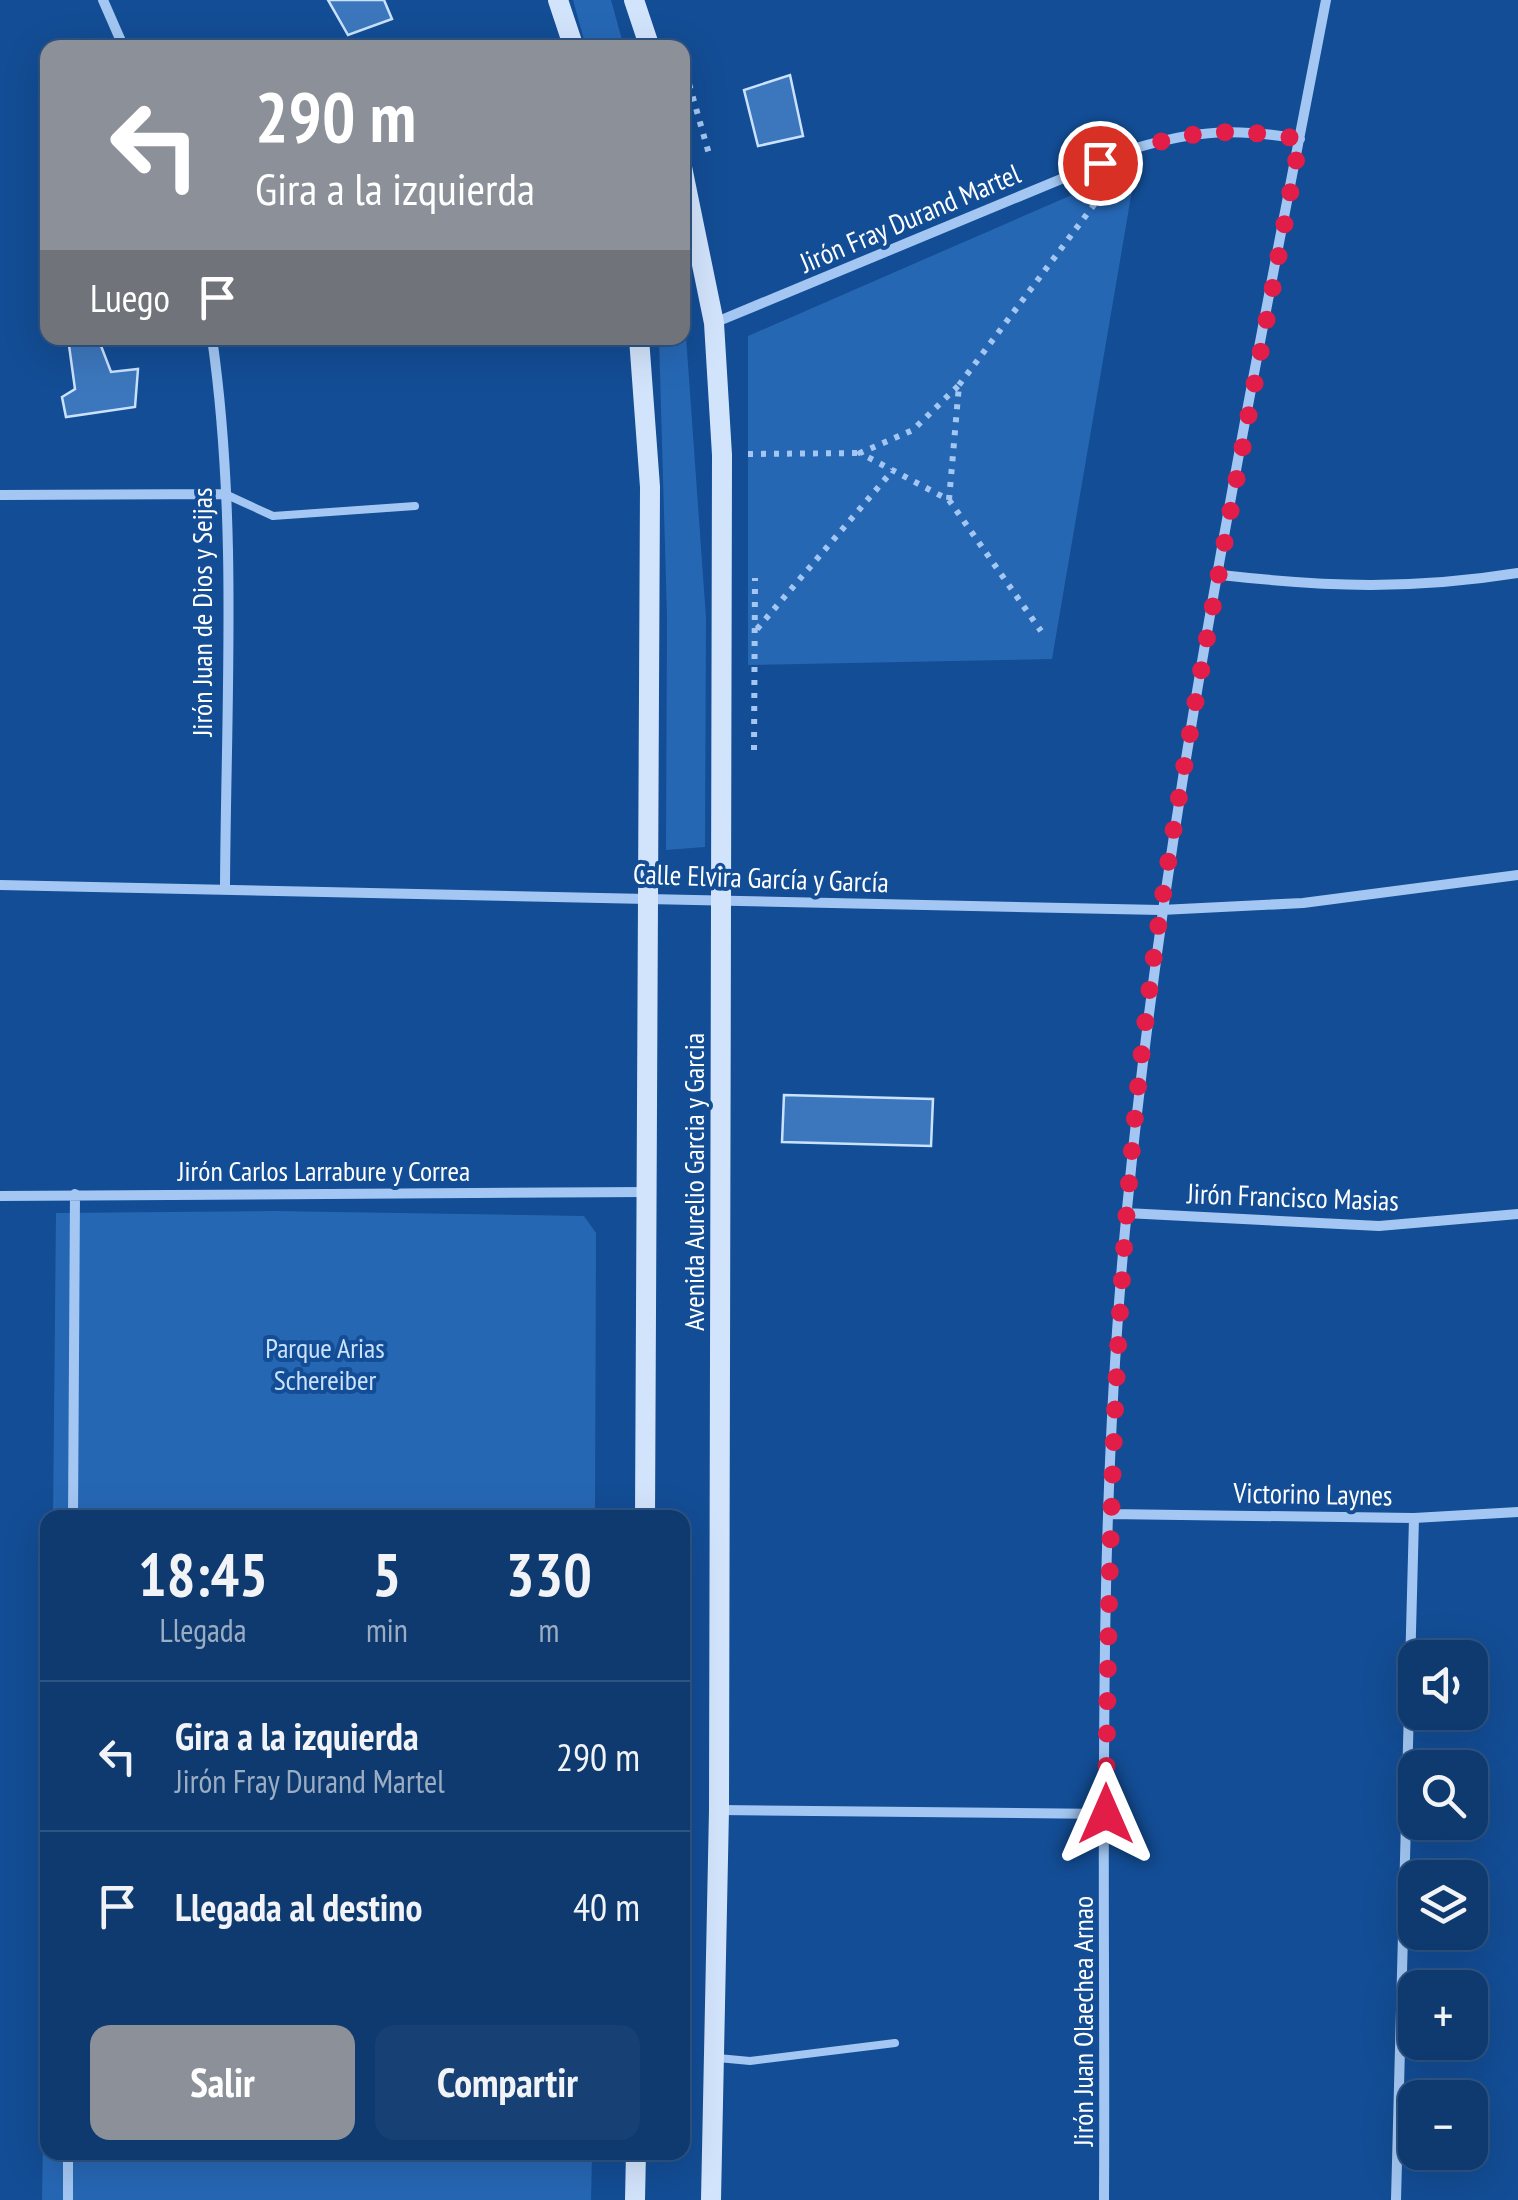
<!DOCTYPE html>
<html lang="es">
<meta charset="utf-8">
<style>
:root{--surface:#0e3a70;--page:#174175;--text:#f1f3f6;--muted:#9badc3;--line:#2e5483;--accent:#8c9099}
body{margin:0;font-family:"PT Sans Narrow",sans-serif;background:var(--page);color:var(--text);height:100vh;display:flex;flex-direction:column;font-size:38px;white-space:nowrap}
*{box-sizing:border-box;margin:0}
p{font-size:32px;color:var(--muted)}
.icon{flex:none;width:55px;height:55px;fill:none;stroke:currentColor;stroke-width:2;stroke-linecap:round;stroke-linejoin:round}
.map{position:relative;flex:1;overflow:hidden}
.panel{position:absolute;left:40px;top:1510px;width:650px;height:650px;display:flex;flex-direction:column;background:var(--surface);border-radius:20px;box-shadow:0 10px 40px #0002,0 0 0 2px var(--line)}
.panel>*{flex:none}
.guide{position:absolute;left:40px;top:40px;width:650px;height:305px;border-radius:20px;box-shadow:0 10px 40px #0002,0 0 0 2px var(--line);background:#8c9099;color:#fff;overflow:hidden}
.fabs{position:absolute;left:1398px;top:1640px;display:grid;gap:20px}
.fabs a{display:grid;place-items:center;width:90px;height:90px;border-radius:20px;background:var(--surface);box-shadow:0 10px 40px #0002,0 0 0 2px var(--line);font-size:50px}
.pin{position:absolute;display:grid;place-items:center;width:85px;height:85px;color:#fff;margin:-42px;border:5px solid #fff;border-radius:50%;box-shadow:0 2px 10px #0007}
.me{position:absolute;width:110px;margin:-55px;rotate:0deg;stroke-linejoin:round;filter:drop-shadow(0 0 8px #0008)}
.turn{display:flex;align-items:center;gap:35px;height:210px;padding:0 50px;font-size:45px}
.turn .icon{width:130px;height:130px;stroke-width:2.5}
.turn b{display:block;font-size:70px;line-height:85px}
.then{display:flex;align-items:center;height:95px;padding:0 50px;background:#0003;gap:20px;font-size:38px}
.eta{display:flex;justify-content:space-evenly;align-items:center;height:170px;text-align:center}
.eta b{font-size:60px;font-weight:800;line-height:70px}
.button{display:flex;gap:20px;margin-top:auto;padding:20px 50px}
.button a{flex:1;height:115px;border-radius:20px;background:var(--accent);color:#fff;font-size:40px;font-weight:800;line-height:115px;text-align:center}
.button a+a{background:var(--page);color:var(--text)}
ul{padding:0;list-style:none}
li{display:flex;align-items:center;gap:30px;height:150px;padding:0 50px;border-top:2px solid var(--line)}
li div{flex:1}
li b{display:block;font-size:38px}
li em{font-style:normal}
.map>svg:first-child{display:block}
.green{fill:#2667b4}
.building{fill:#3c77bd;stroke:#cae2fd;stroke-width:2.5}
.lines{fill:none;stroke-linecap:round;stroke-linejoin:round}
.path{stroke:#a3c7f2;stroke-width:6;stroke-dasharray:5 8;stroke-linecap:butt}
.lane{stroke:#a3c7f2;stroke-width:8}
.street{stroke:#a3c7f2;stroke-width:10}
.secondary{stroke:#d2e4fc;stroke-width:20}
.route{stroke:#e11d48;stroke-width:18;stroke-dasharray:0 32.4}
.labels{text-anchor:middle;stroke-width:8;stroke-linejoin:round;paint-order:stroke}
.street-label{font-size:28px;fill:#fff;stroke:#134d95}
.park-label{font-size:28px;fill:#cae2fd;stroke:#134d95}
</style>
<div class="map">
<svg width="1518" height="2200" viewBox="0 0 1518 2200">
<rect width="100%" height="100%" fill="#134d95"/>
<path class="green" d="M573 0H611L624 47H586Z
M1136 167 1052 659 748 665V336Z
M683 294 706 618 705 847 666 850 667 617 659 338H682Z
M274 1211 584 1216 596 1233 595 1517 53 1518 56 1213Z
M47 1898 48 2152 592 2153 591 2200H42Z"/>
<path class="building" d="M328 0H384L392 19 348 35Z
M790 75 803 136 758 146 744 90Z
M68 338H98L111 372 138 369 135 407 66 417 62 397 75 389Z
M784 1095 933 1099 931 1146 782 1142Z"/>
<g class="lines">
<path class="path" d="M682 59 709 154
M959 385 1108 186
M748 454 860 453
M949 500 959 385 913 430 860 453 949 500 1041 631
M757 629 893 470
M754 750 755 578"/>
<path class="lane" d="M225 494 273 516 415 506
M718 2058 750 2061 895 2043"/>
<path class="street" d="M103 0 124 48
M714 323 1136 148C1197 130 1237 128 1300 139
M212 338C238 518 226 705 225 887
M0 495 225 494
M1221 575C1327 587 1412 590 1518 573
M0 885 1161 910 1303 903 1518 875
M0 1196 647 1192
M1126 1213 1379 1226 1518 1214
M1108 1514 1414 1518 1518 1512
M73 1518 75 1194
M720 1810 1107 1814
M68 2200V2152
M1104 2200C1106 1870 1095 1537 1127 1209 1166 803 1249 400 1326 0
M1396 2200 1414 1518"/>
<path class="secondary" d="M558 0 574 48
M634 0 650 48
M682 167 714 323 722 455 719 1810 711 2200
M639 338 650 487 645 1518
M635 2200 636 2152"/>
</g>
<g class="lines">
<path class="route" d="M1100 163C1176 132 1218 125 1300 139 1254 395 1201 651 1161 908 1115 1208 1109 1511 1106 1814"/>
</g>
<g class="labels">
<g class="street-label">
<text transform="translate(910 218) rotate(-23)" y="10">Jirón Fray Durand Martel</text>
<text transform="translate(202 612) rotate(-90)" y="10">Jirón Juan de Dios y Seijas</text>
<text transform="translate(761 878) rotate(2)" y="10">Calle Elvira García y García</text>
<text x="324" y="1181">Jirón Carlos Larrabure y Correa</text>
<text transform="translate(694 1182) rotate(-90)" y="10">Avenida Aurelio Garcia y Garcia</text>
<text transform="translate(1293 1197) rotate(2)" y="10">Jirón Francisco Masias</text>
<text transform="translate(1313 1494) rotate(1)" y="10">Victorino Laynes</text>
<text transform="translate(1083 2021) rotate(-90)" y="10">Jirón Juan Olaechea Arnao</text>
</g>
<g class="park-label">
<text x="325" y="1358">Parque Arias<tspan x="325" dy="32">Schereiber</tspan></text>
</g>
</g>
</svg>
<div class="fabs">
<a><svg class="icon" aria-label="sound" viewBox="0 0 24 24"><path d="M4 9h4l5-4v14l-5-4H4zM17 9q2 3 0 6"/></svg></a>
<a><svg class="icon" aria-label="search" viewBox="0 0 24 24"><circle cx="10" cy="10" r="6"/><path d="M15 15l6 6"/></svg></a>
<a><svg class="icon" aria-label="layers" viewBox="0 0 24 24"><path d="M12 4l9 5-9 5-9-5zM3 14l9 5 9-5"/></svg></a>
<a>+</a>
<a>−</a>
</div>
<div class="pin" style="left:1100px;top:163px;background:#d93025"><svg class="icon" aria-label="arrive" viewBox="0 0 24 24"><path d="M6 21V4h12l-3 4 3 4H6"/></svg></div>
<svg class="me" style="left:1106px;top:1814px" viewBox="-20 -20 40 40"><path d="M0-17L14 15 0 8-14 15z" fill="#e11d48" stroke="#fff" stroke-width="4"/></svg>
<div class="guide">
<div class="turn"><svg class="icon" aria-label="left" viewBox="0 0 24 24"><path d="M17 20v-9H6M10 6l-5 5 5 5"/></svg><div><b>290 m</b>Gira a la izquierda</div></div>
<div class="then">Luego<svg class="icon" aria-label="arrive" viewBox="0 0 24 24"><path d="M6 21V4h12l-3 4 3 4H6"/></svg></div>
</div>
<section class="panel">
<div class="eta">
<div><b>18:45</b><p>Llegada</p></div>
<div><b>5</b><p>min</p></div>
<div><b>330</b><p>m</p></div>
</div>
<ul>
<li><svg class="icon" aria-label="left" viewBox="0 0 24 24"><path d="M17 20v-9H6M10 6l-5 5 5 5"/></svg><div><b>Gira a la izquierda</b><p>Jirón Fray Durand Martel</p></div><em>290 m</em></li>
<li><svg class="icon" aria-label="arrive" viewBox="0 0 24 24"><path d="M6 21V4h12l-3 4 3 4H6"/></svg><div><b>Llegada al destino</b></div><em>40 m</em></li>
</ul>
<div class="button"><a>Salir</a><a>Compartir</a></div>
</section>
</div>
